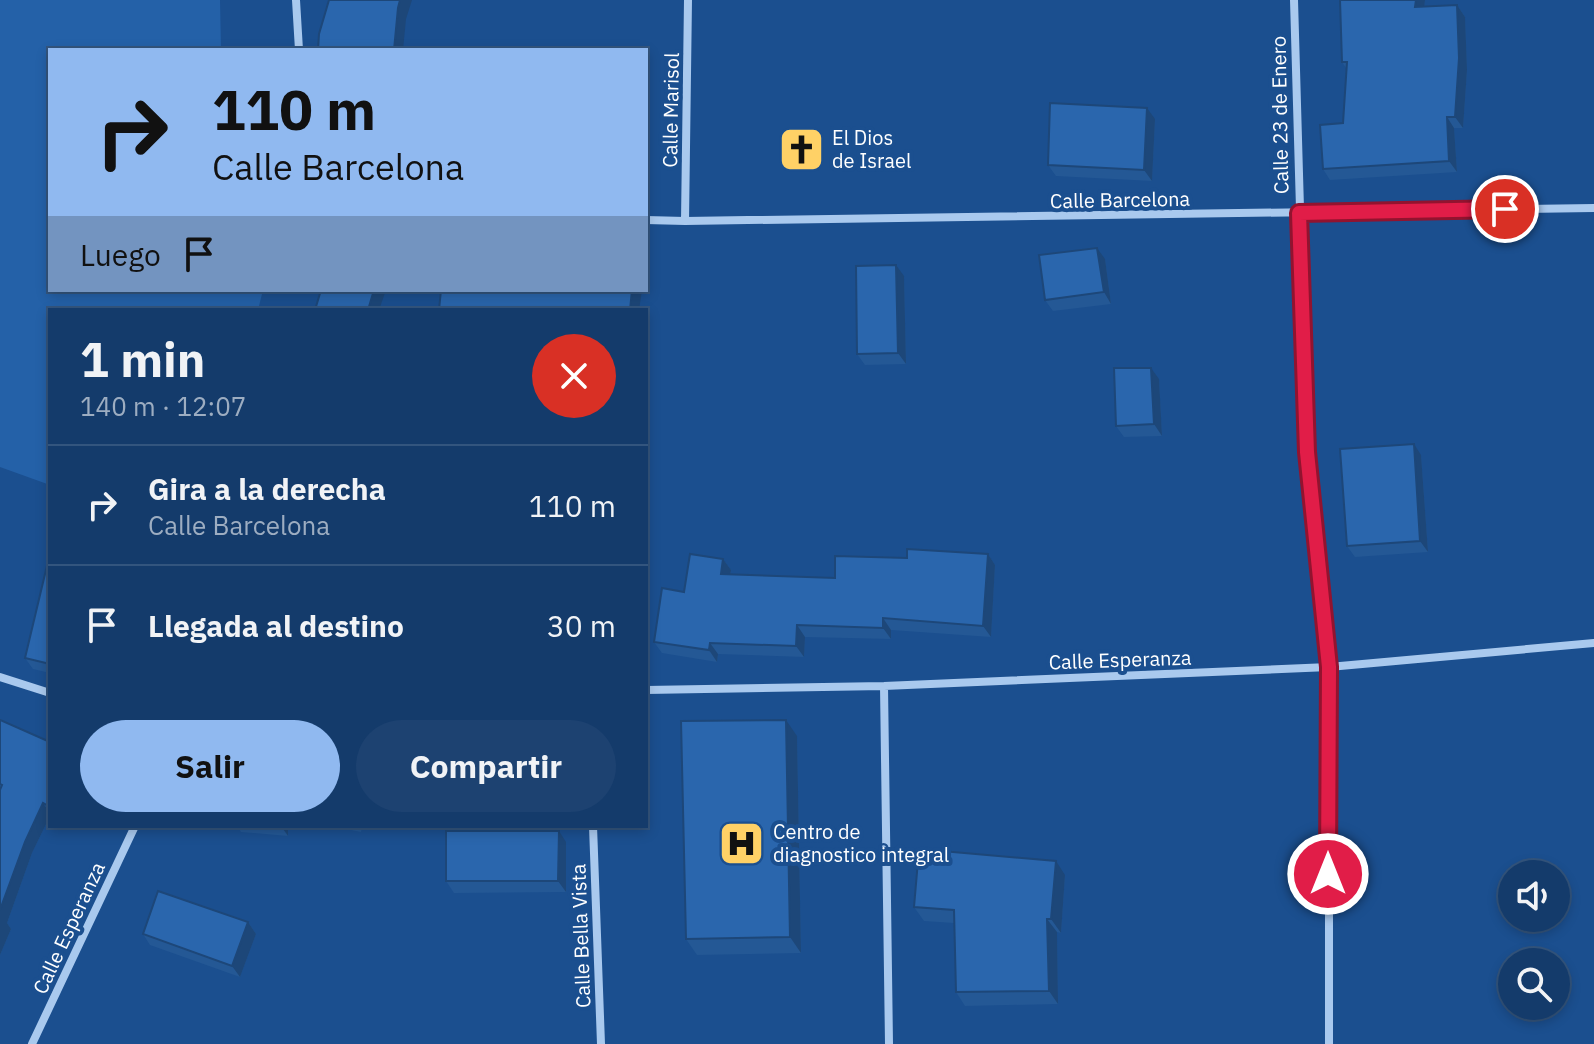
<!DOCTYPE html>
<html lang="es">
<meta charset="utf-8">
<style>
:root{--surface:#143b6b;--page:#1d4271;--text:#f1f3f6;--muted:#9dadc1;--line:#33557e;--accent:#90b9f0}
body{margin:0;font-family:"IBM Plex Sans",sans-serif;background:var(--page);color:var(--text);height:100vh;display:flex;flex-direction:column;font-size:30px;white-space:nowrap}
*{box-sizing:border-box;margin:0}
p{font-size:26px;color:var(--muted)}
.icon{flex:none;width:44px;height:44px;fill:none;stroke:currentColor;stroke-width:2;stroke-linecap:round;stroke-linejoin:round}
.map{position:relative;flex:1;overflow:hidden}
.sheet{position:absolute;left:48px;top:308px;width:600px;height:520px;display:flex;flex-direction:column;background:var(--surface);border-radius:0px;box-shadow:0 4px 12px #0003,0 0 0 2px var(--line)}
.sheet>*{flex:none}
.top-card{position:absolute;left:48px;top:48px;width:600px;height:244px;border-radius:0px;box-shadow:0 4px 12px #0003,0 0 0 2px var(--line);background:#90b9f0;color:#111;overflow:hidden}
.controls{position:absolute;left:1498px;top:860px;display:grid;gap:16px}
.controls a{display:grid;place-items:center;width:72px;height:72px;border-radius:50%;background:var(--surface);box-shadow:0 4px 12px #0003,0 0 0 2px var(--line);font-size:40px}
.pin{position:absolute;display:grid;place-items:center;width:68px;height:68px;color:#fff;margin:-34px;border:4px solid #fff;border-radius:50%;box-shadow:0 2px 8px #0007}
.me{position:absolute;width:88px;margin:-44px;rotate:0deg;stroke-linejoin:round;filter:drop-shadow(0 0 6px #0008)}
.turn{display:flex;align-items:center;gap:28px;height:168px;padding:0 32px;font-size:36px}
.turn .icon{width:104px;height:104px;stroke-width:2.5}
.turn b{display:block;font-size:56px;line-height:68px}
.then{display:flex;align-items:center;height:76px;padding:0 32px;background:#0003;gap:16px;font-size:30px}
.round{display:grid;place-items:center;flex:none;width:84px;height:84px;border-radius:42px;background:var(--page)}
.headline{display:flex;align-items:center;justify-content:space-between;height:136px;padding:0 32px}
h1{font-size:48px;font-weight:700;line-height:60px}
.button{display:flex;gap:16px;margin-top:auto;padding:16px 32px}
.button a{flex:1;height:92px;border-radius:48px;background:var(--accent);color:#111;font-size:32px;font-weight:700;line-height:92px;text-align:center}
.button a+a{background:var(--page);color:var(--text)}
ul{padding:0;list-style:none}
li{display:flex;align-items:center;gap:24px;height:120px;padding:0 32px;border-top:2px solid var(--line)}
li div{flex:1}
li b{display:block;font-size:30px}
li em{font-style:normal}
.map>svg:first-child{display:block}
.green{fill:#2461a8}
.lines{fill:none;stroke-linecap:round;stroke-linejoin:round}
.minor{stroke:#a9c9ee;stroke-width:8}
.wall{fill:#245895}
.shaded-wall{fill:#1d4779}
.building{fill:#2a66ad;stroke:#1d4779;stroke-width:2}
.route-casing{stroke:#92132f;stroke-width:20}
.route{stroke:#e11d48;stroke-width:14}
.labels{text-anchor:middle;stroke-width:8;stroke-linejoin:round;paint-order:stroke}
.street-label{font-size:20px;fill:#fff;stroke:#1b4f8f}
.poi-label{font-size:20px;fill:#fff;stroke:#1b4f8f;text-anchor:start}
</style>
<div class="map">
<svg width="1594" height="1044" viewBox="0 0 1594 1044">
<rect width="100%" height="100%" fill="#1b4f8f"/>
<path class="green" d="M0 0H220L221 50H50V290H263L258 310H50V485L0 467Z"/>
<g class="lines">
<path class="minor" d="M296 0 299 50
M1294 0 1307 452 1329 667V1044
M646 220 685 221 1594 208
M685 221 688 0
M0 677 50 693
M884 686 889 1044
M646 690 884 686 1329 667 1594 643
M593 826 601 1044
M32 1044 135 826"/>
</g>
<path class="wall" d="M1425 0 1424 7 1457 5 1465 17 1467 70 1463 128H1454L1457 172 1330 180 1323 169 1343 123 1346 68 1342 62Z
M1155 119 1152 181 1056 176 1048 165Z
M1105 259 1111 304 1053 311 1045 300Z
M904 276 906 364 865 365 857 354Z
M1159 379 1162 436 1124 437 1116 426Z
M1421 455 1428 552 1355 557 1347 546Z
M50 553V673L33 669 25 658Z
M988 554 995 565 991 637 891 630V639L805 637 804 657 718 654 717 662 662 653 654 642 684 592 723 559 731 570V575L835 578 907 558Z
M0 720 50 742V816L32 853 7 923 11 929 0 955Z
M797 736 801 953 697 955 686 939Z
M237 826H288V836L241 832Z
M331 826H362L361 832Z
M566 842V892L454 893 446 881Z
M1065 875 1061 933 1057 932 1058 1004 965 1006 956 992 954 923 924 921 914 907Z
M248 922 256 934 240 977 150 945 143 934Z"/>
<path class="shaded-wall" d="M400 0H412L406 19 403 50H394L398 8Z
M1416 0H1425L1423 18 1415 7Z
M1457 5 1465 17 1467 70 1463 128 1455 117Z
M1147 108 1155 119 1152 181 1144 170Z
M1447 117 1454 128 1457 172 1449 161Z
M1097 248 1105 259 1111 304 1104 292Z
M896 265 904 276 906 364 898 353Z
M374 290H386L379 310H368Z
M632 290H642L639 310H630Z
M1151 368 1159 379 1162 436 1154 424Z
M1414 444 1421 455 1428 552 1420 541Z
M988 554 995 565 991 637 983 626Z
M723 559 731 570 729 585 721 574Z
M883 618 891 630V639L883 628Z
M797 625 805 637 804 657 796 646Z
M710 643 718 654 717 662 709 650Z
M786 720 797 736 801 953 790 937Z
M43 803 50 813V816L32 853 7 923 11 929 0 955V910L25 842Z
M281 826H288V836Z
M559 831 566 842V892L558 881Z
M1056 861 1065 875 1061 933 1051 919Z
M1047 919 1057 932 1058 1004 1049 991Z
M248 922 256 934 240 977 232 966Z"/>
<path class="building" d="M329 0H400L398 8 394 50H318L319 34Z
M1340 0H1416L1415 7 1457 5 1459 58 1455 117H1447L1449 161 1323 169 1320 125 1343 123 1347 62H1342Z
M1050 103 1147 108 1144 170 1048 165Z
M1097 248 1104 292 1045 300 1039 255Z
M896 265 898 353 857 354 856 266Z
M321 290H374L368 310H315Z
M441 290H632L630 310H439Z
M1114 368H1151L1154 424 1116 426Z
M1414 444 1420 541 1347 546 1340 449Z
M907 549 988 554 983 626 883 618V628L797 625 796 646 710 643 709 650 654 642 662 588 684 592 690 554 723 559 721 574 835 578V556L907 558Z
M50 553V664L25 658Z
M0 720 50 742V807L43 803 25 842 0 910V790L2 785 0 784Z
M786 720 790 937 686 939 681 721Z
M446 831H559L558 881H446Z
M919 849 1056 861 1051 919H1047L1049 991 956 992 954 910 914 907Z
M158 891 248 922 232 966 143 934Z"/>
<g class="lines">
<defs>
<path id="route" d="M1328 874 1329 667 1307 452 1299 213 1505 209"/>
</defs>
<use href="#route" class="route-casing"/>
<use href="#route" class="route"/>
</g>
<defs>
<symbol id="church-square" viewBox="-11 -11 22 22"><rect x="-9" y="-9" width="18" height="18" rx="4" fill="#ffd166" stroke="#1b4f8f"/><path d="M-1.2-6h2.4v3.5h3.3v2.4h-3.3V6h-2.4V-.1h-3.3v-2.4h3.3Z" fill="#111"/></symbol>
<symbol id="hospital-square" viewBox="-11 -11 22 22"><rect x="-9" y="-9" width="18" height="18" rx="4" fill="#ffd166" stroke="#1b4f8f"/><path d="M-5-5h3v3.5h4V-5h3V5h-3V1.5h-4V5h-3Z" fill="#111"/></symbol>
</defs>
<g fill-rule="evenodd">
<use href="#church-square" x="776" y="124" width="51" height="51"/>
<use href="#hospital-square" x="716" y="818" width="51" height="51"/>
</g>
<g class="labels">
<g class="street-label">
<text transform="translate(671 110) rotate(-89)" y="7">Calle Marisol</text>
<text transform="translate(1280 115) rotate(-91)" y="7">Calle 23 de Enero</text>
<text transform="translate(1120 200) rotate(-1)" y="7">Calle Barcelona</text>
<text transform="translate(1120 660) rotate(-2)" y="7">Calle Esperanza</text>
<text transform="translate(69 928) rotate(-65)" y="7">Calle Esperanza</text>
<text transform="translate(581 936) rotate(-92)" y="7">Calle Bella Vista</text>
</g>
<g class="poi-label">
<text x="832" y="145">El Dios<tspan x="832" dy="23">de Israel</tspan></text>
<text x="773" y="839">Centro de<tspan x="773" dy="23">diagnostico integral</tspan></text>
</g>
</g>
</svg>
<div class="controls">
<a><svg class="icon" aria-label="sound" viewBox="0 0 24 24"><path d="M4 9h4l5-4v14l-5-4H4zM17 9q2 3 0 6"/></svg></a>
<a><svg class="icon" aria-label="search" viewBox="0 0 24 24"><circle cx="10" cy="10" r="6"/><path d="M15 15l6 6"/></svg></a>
</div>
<div class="pin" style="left:1505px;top:209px;background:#d93025"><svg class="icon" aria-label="arrive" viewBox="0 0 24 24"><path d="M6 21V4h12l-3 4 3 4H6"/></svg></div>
<svg class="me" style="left:1328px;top:874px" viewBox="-20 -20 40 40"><circle r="17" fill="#e11d48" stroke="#fff" stroke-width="3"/><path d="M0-11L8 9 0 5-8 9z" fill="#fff"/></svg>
<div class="top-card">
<div class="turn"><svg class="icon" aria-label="right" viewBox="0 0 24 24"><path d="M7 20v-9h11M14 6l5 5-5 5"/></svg><div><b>110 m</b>Calle Barcelona</div></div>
<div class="then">Luego<svg class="icon" aria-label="arrive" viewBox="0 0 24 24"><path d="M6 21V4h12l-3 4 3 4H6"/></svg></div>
</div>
<section class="sheet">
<div class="headline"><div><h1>1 min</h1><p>140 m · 12:07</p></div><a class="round" style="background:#d93025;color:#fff"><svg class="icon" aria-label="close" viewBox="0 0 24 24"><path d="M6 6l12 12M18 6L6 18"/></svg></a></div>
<ul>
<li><svg class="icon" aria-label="right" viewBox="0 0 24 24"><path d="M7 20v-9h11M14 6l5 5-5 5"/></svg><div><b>Gira a la derecha</b><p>Calle Barcelona</p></div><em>110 m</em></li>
<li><svg class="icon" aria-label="arrive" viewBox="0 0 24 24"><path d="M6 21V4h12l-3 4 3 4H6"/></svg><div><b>Llegada al destino</b></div><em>30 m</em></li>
</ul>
<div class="button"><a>Salir</a><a>Compartir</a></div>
</section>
</div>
